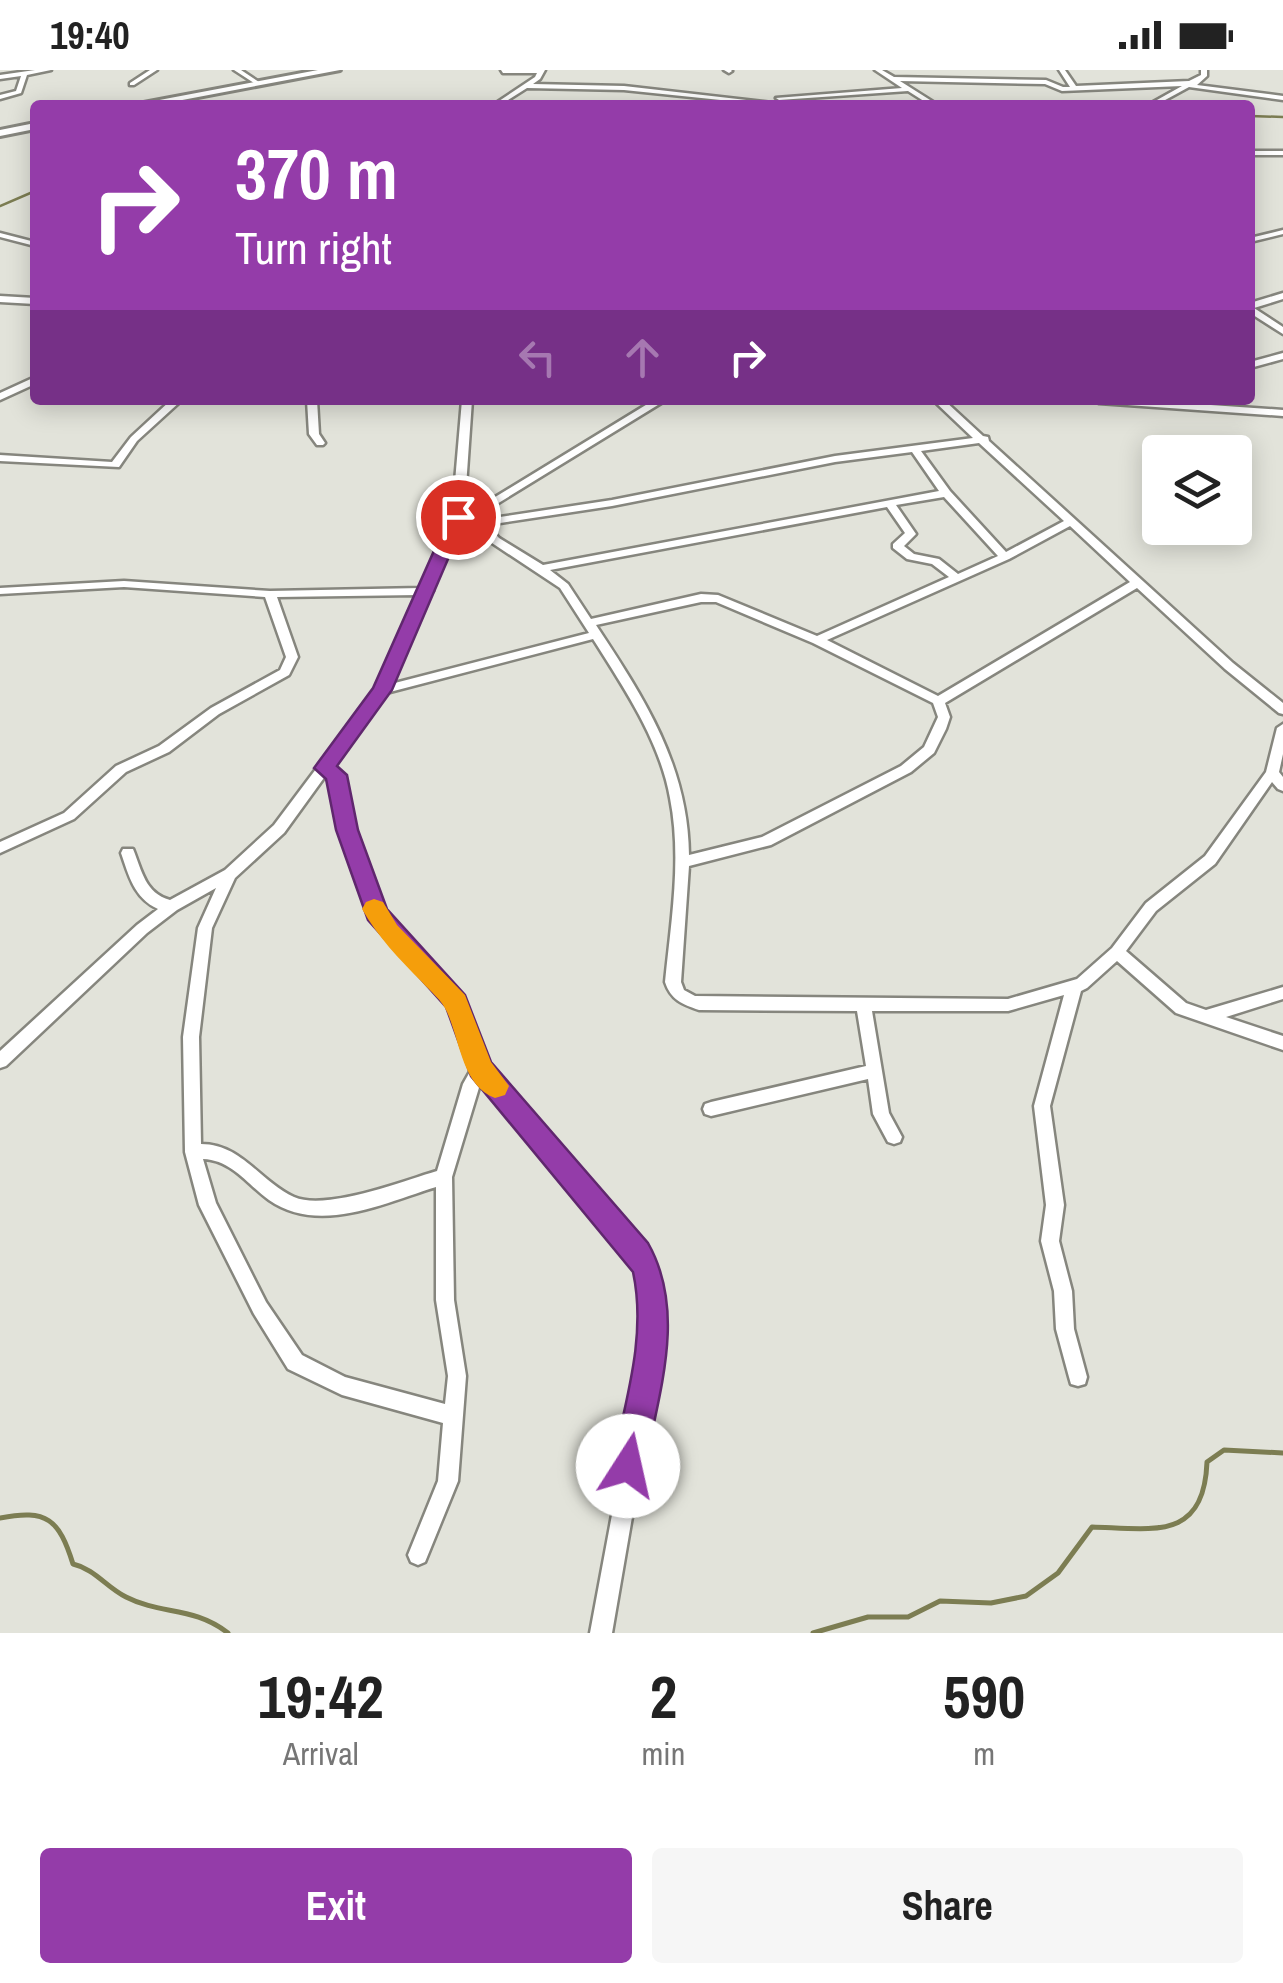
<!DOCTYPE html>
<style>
:root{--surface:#fff;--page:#f6f6f6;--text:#222;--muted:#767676;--accent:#943ca9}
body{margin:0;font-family:"Archivo Narrow",sans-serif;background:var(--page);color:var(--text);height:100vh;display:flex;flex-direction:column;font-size:38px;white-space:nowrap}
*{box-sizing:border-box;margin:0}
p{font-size:32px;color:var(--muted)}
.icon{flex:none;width:55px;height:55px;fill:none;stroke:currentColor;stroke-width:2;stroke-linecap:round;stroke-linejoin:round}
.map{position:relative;height:1563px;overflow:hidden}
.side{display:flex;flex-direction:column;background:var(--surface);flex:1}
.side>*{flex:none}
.hud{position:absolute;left:30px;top:30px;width:1225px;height:305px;border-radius:10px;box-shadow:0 5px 25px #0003;background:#943ca9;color:#fff;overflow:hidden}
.fabs{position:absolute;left:1142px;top:365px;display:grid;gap:20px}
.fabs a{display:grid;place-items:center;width:110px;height:110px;border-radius:10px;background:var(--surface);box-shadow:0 5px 25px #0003;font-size:50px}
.pin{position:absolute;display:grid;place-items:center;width:85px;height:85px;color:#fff;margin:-42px;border:5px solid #fff;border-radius:50%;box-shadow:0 2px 10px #0007}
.me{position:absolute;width:110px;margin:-55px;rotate:10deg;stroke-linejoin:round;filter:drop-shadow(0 0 8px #0008)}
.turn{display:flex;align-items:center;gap:35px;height:210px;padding:0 40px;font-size:45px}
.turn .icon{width:130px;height:130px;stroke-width:2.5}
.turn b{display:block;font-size:70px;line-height:85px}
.lanes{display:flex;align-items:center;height:95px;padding:0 40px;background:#0003;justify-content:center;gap:50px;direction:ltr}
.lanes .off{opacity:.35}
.eta{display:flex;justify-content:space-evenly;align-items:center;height:170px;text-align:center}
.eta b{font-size:60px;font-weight:700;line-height:70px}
.action{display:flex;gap:20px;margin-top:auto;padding:20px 40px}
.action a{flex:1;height:115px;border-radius:10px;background:var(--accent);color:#fff;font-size:40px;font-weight:700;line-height:115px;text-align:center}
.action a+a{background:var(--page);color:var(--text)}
.status{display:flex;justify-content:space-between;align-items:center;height:70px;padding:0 50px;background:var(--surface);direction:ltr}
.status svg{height:28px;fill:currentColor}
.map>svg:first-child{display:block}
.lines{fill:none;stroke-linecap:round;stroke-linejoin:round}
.stream-far1{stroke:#7c7d52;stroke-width:2.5}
.stream{stroke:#7c7d52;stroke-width:5}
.minor-casing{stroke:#86867e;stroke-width:5}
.trunk-casing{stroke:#86867e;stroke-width:6}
.minor{fill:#fff;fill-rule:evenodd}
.trunk{fill:#fff;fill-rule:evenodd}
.route{fill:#943ca9;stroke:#60276e;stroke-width:2.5}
.slow{fill:#f59e0b}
</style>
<div class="status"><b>19:40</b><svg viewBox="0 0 49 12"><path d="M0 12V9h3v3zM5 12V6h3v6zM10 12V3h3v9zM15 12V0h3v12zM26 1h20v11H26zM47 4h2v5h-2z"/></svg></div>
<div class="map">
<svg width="1283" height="1563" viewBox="0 0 1283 1563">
<rect width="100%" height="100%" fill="#e2e3da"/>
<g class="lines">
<path class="stream-far1" d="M413 35H459
M1250 46 1283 47
M0 136 35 121"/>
<path class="stream" d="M0 1448C47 1439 59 1449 73 1494 95 1499 106 1517 126 1527 161 1545 193 1536 228 1563
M813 1563 868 1547H908L940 1531 991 1533 1026 1526 1058 1503 1092 1457C1154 1459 1204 1471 1207 1392L1224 1380 1283 1383"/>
<defs>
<path id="minor" d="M35 0H51L27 5 21 23 0 29V25L16 21 21 6 0 9V5Z
M150 0H157L134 15H130V13Z
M234 0H241L259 12 254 13Z
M501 0H545L540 9 533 14 624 16 781 34 769 35 624 20 527 18 500 35H493L535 7 537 3H503Z
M724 0H731L732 1 729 3Z
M875 0H882L894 7 1046 10 1063 17H1070L1059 0H1065L1076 16 1189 11 1201 5V0H1207V6L1197 15 1283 26V30L1189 17 1156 35H1148L1182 16 1062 21 1045 14 900 11 938 35H930L908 21 779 30 776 28 902 18Z
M1250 81H1283V85H1250Z
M1283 160V164L1250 172V168Z
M0 163 35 172V176L0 167Z
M1283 223V229L1254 238 1283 257V264L1250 243V233Z
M0 226 35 228V234L0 232Z
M1283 283V289L1250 298V292Z
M35 307V314L0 330V323Z
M171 330H182L137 371 119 397 0 391V385L112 392 131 367Z
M307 330H317L319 364 325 373 323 375H317L309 364Z
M462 330H472L464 446 654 330H666L474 448 480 450 612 430 835 386 973 368 933 330H944L983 366 988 367 989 371 1233 593 1283 633V644L1279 643 1225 599 1137 518 945 633 950 647 946 659 934 683 911 702 771 775 689 796 681 912 684 920 695 926 1008 929 1077 909 1112 878 1146 833 1205 786 1266 702 1277 658 1283 654V684L1279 702 1283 707V721L1278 719 1272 712 1215 794 1156 841 1126 881 1186 933 1206 940 1283 917V929L1226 947 1283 966V980L1176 943 1117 891 1087 918 1081 921 1050 1036 1064 1135 1059 1171 1072 1221 1074 1259 1087 1307 1085 1314 1078 1316 1071 1314 1069 1307 1056 1259 1054 1221 1041 1171 1046 1135 1034 1036 1064 925 1008 941H872L889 1043 902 1067 900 1072 894 1074 888 1072 873 1044 868 1009 711 1046 705 1044 703 1039 705 1034 711 1032 866 996 857 941 699 940C682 934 671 930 665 912 671 852 682 788 670 728 660 671 624 618 593 569L386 623 332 697 344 705 354 760 383 842 394 858 462 928 487 994 644 1177 660 1213 662 1273 612 1563H590L644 1273 642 1213 632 1189 481 1011 452 1107 454 1230 466 1306 458 1411 425 1492 418 1495 411 1492 408 1485 438 1411 443 1353 342 1325 288 1299 254 1244 199 1135 185 1082 183 967 198 858 216 818 177 840 147 863 6 996 0 998V981L137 855 158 839C134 828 129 806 121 783L123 779H133C142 801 145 823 170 830L225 800 274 755 376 619 418 525 277 527 298 587 289 605 219 644 169 682 126 702 74 749 0 783V772L64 743 116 696 159 676 211 638 280 600 286 587 265 527 124 517 0 524V518L124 511 270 521 421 518 452 447ZM979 373 1064 451 1006 482 950 421 921 381ZM912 382 939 421 543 495 499 468 487 455 612 436 835 392ZM944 427 998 486 958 504 939 489 914 484 904 476 916 464 896 435ZM887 437 905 463 893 474V478L907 489 932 494 949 507 817 566 718 525 701 524 591 549 568 514 550 500ZM460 451 476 455 492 473 560 518 589 563 391 614 429 524 433 521 431 519ZM1070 456 1130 512 938 626 827 570 1009 489ZM701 532H716L813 573 933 633 938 647 924 677 901 696 762 767 689 785C688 695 644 628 596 555ZM326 705 331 707 340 760 370 844 384 866 451 935 472 998 463 1014 437 1101C403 1111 326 1141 294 1127 260 1112 242 1074 201 1074L199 967 212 858 235 808 284 763ZM203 1089C232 1090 248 1115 269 1130 319 1165 384 1133 436 1117V1230L448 1306 445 1334 345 1307 302 1285 266 1232 216 1133Z
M1094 330H1139L1283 340V346L1099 333Z"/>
<path id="trunk" d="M318 0H340L156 35H133Z
M35 53V59L0 66V60Z"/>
</defs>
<use href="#minor" class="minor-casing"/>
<use href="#trunk" class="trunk-casing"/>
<use href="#minor" class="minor"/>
<use href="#trunk" class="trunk"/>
</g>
<path class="route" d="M458 442 466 447 392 620 337 696 347 705 358 760 387 839 465 925 491 992 648 1173C687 1242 659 1322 645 1396L640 1407 628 1412 617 1407 612 1396C625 1332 647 1267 633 1202L471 1006 446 937 368 850 336 760 326 709 314 698 373 618 449 447Z"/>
<path class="slow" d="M374 829 383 832 397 855 465 925 491 992 509 1016 505 1025 495 1028C462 1016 460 970 447 942 442 930 430 921 422 912 399 889 378 867 362 839L366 832Z"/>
</svg>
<div class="fabs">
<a><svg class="icon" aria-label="layers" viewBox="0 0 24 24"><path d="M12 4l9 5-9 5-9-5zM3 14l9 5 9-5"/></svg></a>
</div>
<div class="pin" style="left:458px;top:447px;background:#d93025"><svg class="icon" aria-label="arrive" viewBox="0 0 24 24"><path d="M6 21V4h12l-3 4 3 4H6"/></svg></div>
<svg class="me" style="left:628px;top:1396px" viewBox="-20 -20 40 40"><circle r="19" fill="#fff"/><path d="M0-13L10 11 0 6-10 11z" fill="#943ca9"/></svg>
<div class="hud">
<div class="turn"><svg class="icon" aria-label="right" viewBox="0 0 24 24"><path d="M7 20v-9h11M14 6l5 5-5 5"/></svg><div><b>370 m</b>Turn right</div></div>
<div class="lanes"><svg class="icon off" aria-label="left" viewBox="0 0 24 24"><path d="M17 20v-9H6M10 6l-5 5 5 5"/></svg><svg class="icon off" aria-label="ahead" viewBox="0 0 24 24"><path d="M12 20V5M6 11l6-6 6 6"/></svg><svg class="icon" aria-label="right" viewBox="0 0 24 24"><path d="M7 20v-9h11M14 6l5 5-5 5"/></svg></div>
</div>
</div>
<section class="side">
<div class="eta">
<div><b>19:42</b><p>Arrival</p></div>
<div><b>2</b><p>min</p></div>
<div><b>590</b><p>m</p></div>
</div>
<div class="action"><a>Exit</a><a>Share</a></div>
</section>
